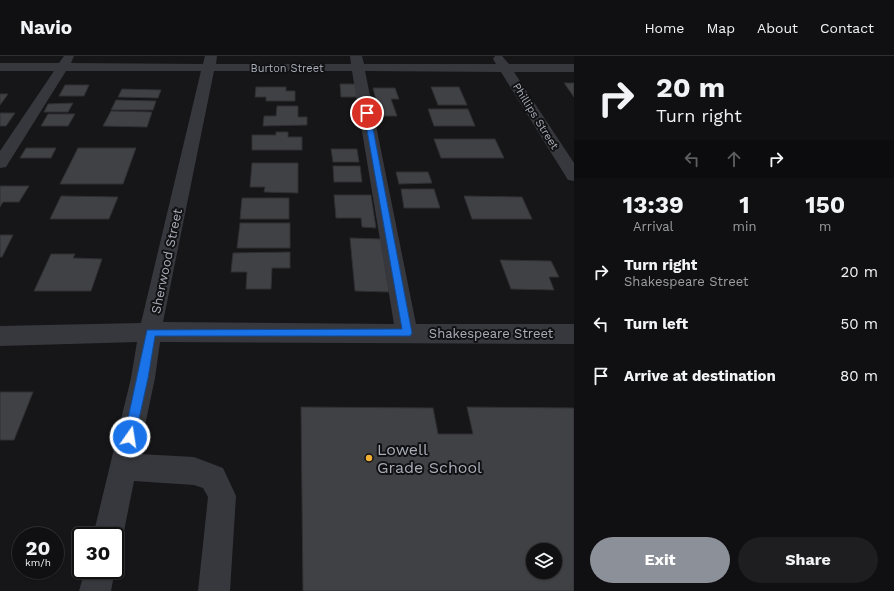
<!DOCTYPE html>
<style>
:root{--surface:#101012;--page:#1e1e20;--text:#f1f3f6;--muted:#9c9d9f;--line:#303032;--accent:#8c9099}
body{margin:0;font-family:"Work Sans",sans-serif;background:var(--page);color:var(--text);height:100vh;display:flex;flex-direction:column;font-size:15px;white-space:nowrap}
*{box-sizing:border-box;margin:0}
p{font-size:13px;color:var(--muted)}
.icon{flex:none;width:22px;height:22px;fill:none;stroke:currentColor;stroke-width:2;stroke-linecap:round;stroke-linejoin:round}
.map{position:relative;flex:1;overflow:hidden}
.sheet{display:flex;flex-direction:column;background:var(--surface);width:320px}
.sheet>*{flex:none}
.banner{background:#101012;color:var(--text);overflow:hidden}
.controls{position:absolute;left:526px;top:487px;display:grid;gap:8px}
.controls a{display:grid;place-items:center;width:36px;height:36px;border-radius:50%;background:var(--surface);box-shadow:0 1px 3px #0004,0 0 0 1px var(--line);font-size:20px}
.speed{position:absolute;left:12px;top:471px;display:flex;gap:8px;font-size:20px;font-weight:700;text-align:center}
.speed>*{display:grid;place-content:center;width:52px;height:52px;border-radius:50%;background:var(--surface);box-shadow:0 1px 3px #0004,0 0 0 1px var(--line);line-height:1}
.speed small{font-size:10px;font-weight:400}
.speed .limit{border:2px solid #111;border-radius:6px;background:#fff;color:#111}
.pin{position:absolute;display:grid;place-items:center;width:34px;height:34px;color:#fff;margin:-17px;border:2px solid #fff;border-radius:50%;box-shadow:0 1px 4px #0007}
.me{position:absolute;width:44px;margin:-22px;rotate:13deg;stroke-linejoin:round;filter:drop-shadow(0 0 3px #0008)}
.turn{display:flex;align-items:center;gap:14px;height:84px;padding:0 16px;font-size:18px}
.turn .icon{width:52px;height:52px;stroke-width:2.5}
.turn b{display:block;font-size:28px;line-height:34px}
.lanes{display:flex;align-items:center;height:38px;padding:0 16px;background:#0003;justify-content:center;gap:20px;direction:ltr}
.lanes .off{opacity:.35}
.eta{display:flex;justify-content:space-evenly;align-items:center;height:68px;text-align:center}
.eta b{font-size:24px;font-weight:700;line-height:28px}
.primary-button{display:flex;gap:8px;margin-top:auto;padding:8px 16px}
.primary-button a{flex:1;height:46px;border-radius:24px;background:var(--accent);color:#fff;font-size:16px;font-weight:700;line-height:46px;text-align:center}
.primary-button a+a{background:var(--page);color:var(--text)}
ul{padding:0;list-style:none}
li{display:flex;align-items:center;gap:12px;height:52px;padding:0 16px}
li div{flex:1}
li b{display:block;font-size:15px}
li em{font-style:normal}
header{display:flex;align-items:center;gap:24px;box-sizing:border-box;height:56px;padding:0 20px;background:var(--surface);border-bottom:1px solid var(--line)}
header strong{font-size:19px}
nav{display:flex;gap:22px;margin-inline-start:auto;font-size:14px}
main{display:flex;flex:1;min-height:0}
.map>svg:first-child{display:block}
.building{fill:#404145;stroke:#303034;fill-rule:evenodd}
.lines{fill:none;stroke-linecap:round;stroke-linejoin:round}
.minor{fill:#37383d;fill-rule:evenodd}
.route{fill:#1a73e8;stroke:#114b97}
.poi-dot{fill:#f2b134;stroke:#111113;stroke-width:1.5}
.labels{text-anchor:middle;stroke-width:4;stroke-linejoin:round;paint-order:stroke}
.far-street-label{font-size:11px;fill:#a8adb8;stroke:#111113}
.street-label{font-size:13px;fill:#a8adb8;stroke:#111113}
.near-poi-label{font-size:16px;fill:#a8adb8;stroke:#111113;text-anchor:start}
</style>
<header>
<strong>Navio</strong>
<nav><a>Home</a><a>Map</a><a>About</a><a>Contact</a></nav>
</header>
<main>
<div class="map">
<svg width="574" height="535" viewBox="0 0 574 535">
<rect width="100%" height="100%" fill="#161618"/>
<path class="building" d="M564 27H574V41Z
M340 28H356L358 41H341Z
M65 29H89L84 40H59Z
M256 31H286V35H295V45H266V41H255Z
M431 31H459L467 49H438Z
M373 32H395L399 43H391L397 60H375L372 48H377Z
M122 33 161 34 158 42 118 41Z
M0 38H8L0 49Z
M116 44 156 45 153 54H111Z
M73 47 68 56H44L48 48Z
M277 50H298V61H307V69L263 70 264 60H276Z
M428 53H468L475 70H434Z
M111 55 152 56 147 71 103 70Z
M0 57H15L6 70H0Z
M48 58H75L68 70H41Z
M276 76H288V81H302V94H252V79H276Z
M434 83H495L504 102H441Z
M26 92H56L51 102H20Z
M78 92H136L123 128H60Z
M331 93H357L359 106H333Z
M252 107H298V137L264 136 265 131H250Z
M333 110H360L362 126H334Z
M396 116H428L432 127 399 128Z
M0 130H29L19 146H3L0 151Z
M401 133H434L440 152H404Z
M334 139H371L376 172 362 171 361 162H336Z
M61 140 118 141 109 163H50Z
M464 140 522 141 532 163H472Z
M242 142H289V163H240Z
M240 167H290V192H237Z
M0 179H13L2 201H0Z
M350 182 381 183 389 236 355 235Z
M290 196V212H272L271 233H246L247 216H231L233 197Z
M51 198H75L73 202 102 203 91 235H34Z
M500 204 551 205 559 221H549L554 234 511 233Z
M0 336H33L14 384H0Z
M301 351 433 352 438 378H473L467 351 574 352V535H303ZM533 494H555V516H533Z"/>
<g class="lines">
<path class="minor" d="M64 0H74L71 7 203 8 205 0H217L216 8H351L350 0H362L364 8H496L493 3 495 0H502L509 8H574V16H514L574 107V125L568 124 501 16 365 15 416 268H574V288L160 286 155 322 139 398 194 401 223 412 236 440 230 535H198L208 441 203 432 194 429 134 425 123 480 118 490 115 492V480H93L131 322 137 286 0 290V270L141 267 201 15H66L6 111 0 112V95L54 15H0V7H59ZM214 15H352L394 268 163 266Z
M115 513V514L111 535H79L85 514Z"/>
</g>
<path class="route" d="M367 55 370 57 412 277 410 280H155L148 322 135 381 134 385 130 387 126 385 124 381 147 274 402 273 364 57Z"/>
<circle class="poi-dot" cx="369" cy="402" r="4"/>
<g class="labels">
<g class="far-street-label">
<text x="287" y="16">Burton Street</text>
<text transform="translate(536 60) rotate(58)" y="4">Phillips Street</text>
</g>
<g class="street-label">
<text transform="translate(166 205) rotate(-78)" y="5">Sherwood Street</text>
<text x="491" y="282">Shakespeare Street</text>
</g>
<g class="near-poi-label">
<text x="377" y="399">Lowell<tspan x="377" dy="18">Grade School</tspan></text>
</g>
</g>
</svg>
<div class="controls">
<a><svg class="icon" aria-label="layers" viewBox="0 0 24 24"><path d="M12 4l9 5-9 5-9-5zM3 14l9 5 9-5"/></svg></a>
</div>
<div class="speed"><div>20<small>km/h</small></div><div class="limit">30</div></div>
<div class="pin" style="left:367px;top:57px;background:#d93025"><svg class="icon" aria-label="arrive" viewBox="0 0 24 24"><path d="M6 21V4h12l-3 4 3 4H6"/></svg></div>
<svg class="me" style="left:130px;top:381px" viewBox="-20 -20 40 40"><circle r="17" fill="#1a73e8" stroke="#fff" stroke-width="3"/><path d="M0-11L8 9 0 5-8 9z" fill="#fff"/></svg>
</div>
<section class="sheet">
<div class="banner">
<div class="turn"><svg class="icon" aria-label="right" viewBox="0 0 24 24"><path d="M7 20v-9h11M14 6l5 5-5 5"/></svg><div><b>20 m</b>Turn right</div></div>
<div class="lanes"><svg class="icon off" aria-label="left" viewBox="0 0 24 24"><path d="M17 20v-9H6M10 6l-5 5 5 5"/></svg><svg class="icon off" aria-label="ahead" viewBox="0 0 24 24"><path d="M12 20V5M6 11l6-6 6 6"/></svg><svg class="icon" aria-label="right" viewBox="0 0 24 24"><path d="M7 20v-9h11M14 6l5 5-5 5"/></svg></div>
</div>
<div class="eta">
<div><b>13:39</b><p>Arrival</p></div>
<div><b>1</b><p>min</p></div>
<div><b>150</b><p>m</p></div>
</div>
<ul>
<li><svg class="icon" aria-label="right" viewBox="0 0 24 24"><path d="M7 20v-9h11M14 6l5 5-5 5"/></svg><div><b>Turn right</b><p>Shakespeare Street</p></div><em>20 m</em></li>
<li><svg class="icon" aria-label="left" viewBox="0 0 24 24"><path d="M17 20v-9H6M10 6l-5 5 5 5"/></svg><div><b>Turn left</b></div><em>50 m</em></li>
<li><svg class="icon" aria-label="arrive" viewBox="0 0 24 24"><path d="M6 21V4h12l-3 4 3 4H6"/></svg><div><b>Arrive at destination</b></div><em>80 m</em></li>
</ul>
<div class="primary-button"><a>Exit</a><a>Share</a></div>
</section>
</main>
